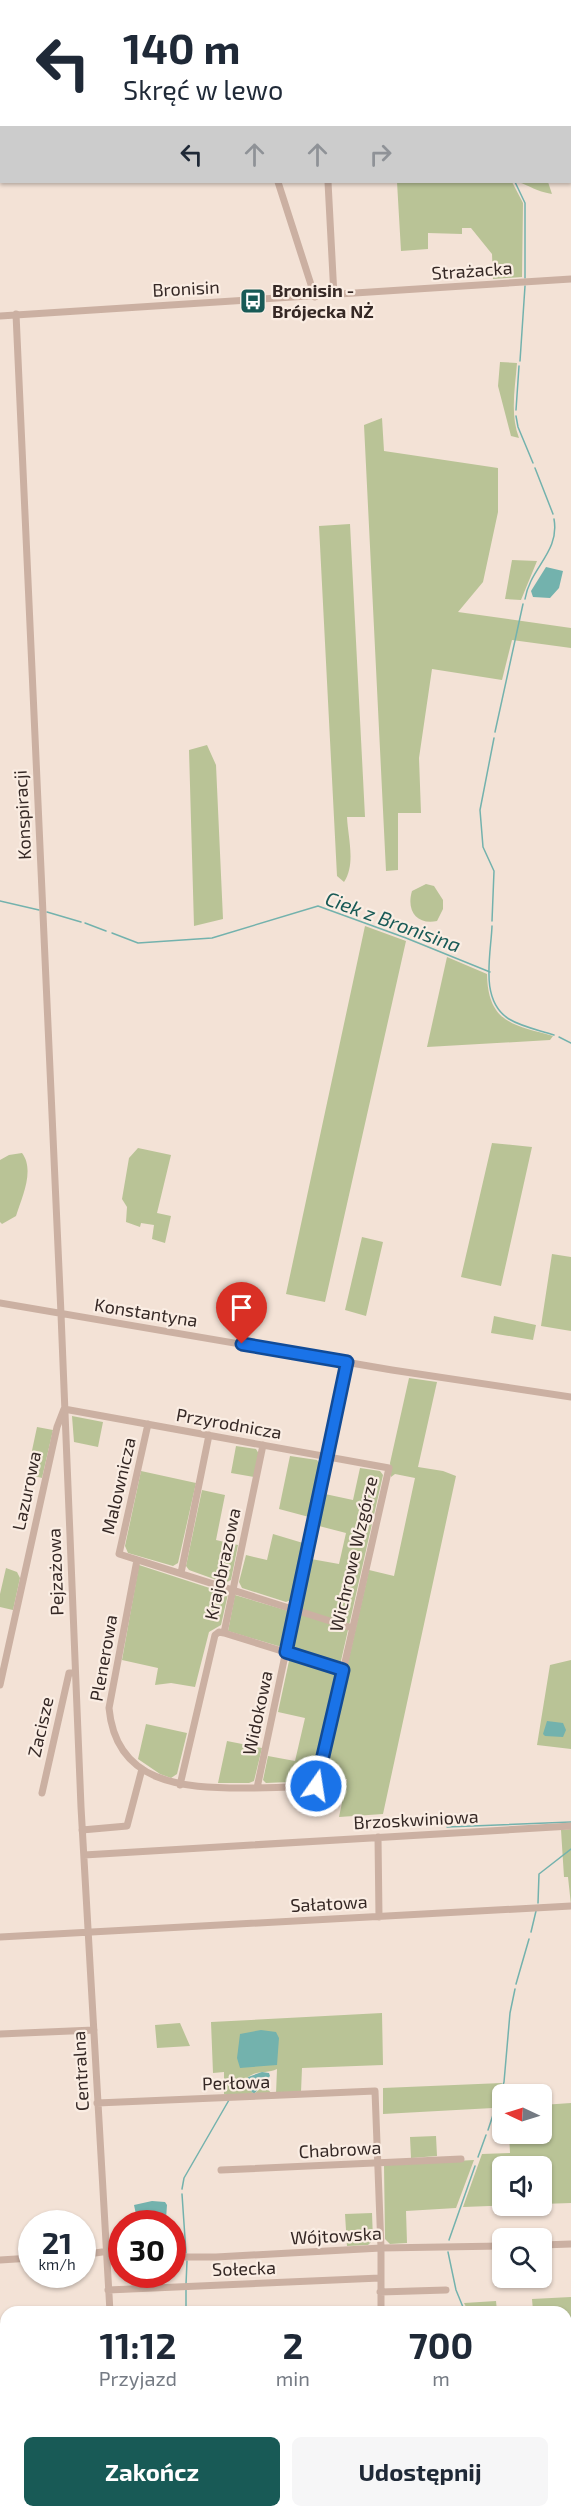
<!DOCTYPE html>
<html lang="pl">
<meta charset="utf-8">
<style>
:root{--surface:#fff;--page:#f6f6f7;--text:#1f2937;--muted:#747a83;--accent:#185a56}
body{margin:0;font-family:"Exo 2",sans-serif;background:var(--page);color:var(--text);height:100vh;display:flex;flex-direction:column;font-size:22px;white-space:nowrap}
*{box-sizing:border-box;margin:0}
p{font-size:20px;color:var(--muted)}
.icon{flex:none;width:33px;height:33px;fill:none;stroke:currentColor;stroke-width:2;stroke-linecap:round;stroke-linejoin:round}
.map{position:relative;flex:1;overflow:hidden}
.details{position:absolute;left:0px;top:2306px;width:572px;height:212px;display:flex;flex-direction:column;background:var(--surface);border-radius:18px 18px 0 0;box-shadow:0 2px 4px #0004}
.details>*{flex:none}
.banner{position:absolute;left:0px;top:0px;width:572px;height:183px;box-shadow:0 2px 4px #0004;background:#fff;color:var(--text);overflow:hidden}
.needle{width:39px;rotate:274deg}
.buttons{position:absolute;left:492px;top:2084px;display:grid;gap:12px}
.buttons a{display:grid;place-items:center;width:60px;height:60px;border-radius:9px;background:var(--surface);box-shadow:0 2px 4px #0004;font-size:30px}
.speed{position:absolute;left:18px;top:2210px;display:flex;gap:12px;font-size:30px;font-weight:700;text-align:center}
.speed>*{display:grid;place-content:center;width:78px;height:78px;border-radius:50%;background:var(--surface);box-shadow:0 2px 4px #0004;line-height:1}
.speed small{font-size:15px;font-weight:400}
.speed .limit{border:9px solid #d22;background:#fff;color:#111}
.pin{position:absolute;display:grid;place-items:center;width:51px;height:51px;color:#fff;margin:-62px -26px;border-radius:50% 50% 50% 0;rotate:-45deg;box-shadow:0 0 6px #0007}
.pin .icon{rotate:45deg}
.me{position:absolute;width:66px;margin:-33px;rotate:13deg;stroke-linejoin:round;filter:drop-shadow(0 0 4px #0008)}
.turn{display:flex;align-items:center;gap:21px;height:126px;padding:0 24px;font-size:27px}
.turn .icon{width:78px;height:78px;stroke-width:2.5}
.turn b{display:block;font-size:42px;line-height:51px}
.lanes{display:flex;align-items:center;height:57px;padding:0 24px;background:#0003;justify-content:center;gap:30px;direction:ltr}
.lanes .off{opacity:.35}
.eta{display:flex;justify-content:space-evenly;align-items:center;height:102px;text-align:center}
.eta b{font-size:36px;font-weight:700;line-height:42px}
.action{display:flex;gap:12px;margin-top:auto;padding:12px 24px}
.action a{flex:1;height:69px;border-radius:9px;background:var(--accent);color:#fff;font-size:24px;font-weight:700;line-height:69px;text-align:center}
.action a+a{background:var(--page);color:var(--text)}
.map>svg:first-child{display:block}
.green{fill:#b9c396}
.water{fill:#73b2ad}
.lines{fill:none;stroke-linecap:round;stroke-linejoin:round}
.stream{stroke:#73b2ad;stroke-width:1.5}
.minor{stroke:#cbb0a2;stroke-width:7}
.route-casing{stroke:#114b97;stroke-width:15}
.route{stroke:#1a73e8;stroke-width:10}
.labels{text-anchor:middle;stroke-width:4.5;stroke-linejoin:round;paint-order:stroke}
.street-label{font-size:18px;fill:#352825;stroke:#faede3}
.poi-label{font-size:18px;font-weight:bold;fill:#352825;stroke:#faede3;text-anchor:start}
.water-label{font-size:20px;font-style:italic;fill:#185a56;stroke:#faede3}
</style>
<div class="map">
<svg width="571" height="2516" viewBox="0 0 571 2516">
<rect width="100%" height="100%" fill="#f3e2d6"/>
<path class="green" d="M397 182H512L523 203 522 277 493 279 492 254 471 228H462V234L428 233V249L401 251Z
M518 182H548L552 194C535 191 531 186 518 182Z
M500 362 517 363C515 389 510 414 519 438L511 436 498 386Z
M382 418 384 451 498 468V512L483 582 458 612 571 628V648L512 640 502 680 432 669 419 758 421 813H398V870L386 871 364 425Z
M350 524 365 817H347C348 838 356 864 344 882L337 876 319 526Z
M512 560 537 561 521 600 505 599Z
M207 745 216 765 223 919 194 926 189 750Z
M426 884 434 886 443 900V909L437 921C417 925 406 911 412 891Z
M365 926 406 941 325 1302 286 1294Z
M447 957 487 974C488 1022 512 1025 553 1036L550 1040 427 1047Z
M492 1143 532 1147 501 1286 461 1277Z
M138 1148 171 1155 157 1213 171 1216 165 1243 152 1239 154 1225 141 1223 140 1227 126 1222 127 1207 122 1199 129 1158Z
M22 1153C35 1170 22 1197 16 1216L2 1224 0 1222V1160L9 1155Z
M362 1237 383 1242 366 1316 345 1310Z
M552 1254 571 1257V1331L541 1326Z
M494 1316 536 1325 533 1340 491 1333Z
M409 1378 437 1382 418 1467 443 1471 456 1476 383 1814 339 1817 347 1779 321 1781 369 1570 394 1576 415 1478 395 1474 391 1477 390 1463Z
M72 1416 103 1422 98 1447 74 1442Z
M37 1427 53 1430 42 1478 27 1474Z
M236 1446 256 1449 259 1454 254 1477 231 1473Z
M290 1456 317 1460 321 1466 309 1517 279 1509Z
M360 1468 380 1471 383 1475 315 1776 310 1781 266 1783 263 1780 268 1756 295 1761 305 1718 278 1712 311 1559 339 1564 346 1533 319 1526 325 1494 353 1500Z
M141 1471 196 1483 178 1563 173 1566 128 1553 125 1546Z
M202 1490 225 1495 216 1540 238 1545 231 1580 225 1583 189 1570 186 1566Z
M273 1534 303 1543 291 1600 286 1602 242 1588 239 1582 246 1555 267 1560Z
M139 1565 228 1594 221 1625 209 1632 195 1687 171 1683 155 1685 158 1668 122 1660Z
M6 1568 17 1572 20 1578 13 1610 0 1607V1594Z
M235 1595 292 1612 285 1645 278 1646 228 1631Z
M571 1660V1749L537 1745 550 1665Z
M146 1724 187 1733 177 1774 171 1778 160 1774 138 1759Z
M227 1741 262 1748 254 1781 249 1783H218Z
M571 1829V1905L568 1877H564L561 1830Z
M382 2013 383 2065 302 2068 301 2092 276 2094 277 2069C267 2074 257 2070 248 2077L250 2090 254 2094 264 2085 272 2094H224V2072L213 2073 211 2022Z
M180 2023 190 2046 157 2048 155 2025Z
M502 2083 493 2108 383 2114V2088Z
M571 2103V2203L542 2204V2166H502V2205H518L463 2207 482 2154 510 2153 509 2133H542V2105Z
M436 2136 437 2156 411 2158 410 2137Z
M474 2160 456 2208 406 2211 407 2243 390 2244 385 2239 384 2165Z
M372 2213 373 2240 368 2245 347 2246 345 2214Z
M571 2297V2319H566V2312L533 2311 532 2299Z
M496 2301 497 2311H468L464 2303Z
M566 2487H571V2516H542V2511H566Z
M400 2511H508L504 2516H400Z"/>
<path class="water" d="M546 567 563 571 559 588 550 598 533 597 531 591Z
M547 1721 563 1723 566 1730 563 1737 545 1736 543 1734Z
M261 2030 276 2032 279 2038 277 2065 240 2068 237 2058 240 2034Z
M262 2072 269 2073 270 2076 254 2094 250 2090 248 2077Z
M152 2201 165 2202 167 2205 166 2219H137L134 2205Z"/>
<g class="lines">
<path class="stream" d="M419 0 420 2
M515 182 525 203V278
M520 361 525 286
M516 410 519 366
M516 416 518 427 533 463
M535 468 553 514
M525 599C530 568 560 552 554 519
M495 732 523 604
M0 901 39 910
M47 912 81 922
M492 921 494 871 483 847 480 810 494 738
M85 923 106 931
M492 926C491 955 479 1000 509 1019 522 1027 539 1030 554 1035
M112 933 138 943 212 938 318 906 406 938 490 972
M559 1037 571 1043
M447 1827 571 1822
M538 1903 539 1874 571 1849
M531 1932 536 1911
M516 1984 529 1939
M488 2130 504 2082 510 2013 515 1989
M478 2157 486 2135
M182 2189 184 2178 229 2100
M182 2194 186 2253
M449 2240 475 2166
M448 2252 456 2290 465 2312
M186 2284 187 2261
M186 2289V2312
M566 2395H571
M566 2446 571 2440
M510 2516 514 2511"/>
<path class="minor" d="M166 0 168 2
M218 2V0
M278 182 315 297
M328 182 334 296
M16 314 61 1314 81 1807 110 2312
M0 316 571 279
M0 1303 392 1370 571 1397
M148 1424 119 1554 352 1628
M137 1560 109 1708C116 1784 183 1788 243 1788 274 1788 306 1787 336 1784
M181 1573 209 1435
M224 1633 343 1670
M0 1685 57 1427 64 1409 389 1468 317 1786
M180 1785 215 1635 219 1632 224 1633 263 1445
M257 1788 347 1362
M42 1793 69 1673H75
M82 1830 127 1826 142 1769
M378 1837 379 1917
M84 1855 571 1826
M0 1937 571 1906
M0 2034 94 2030
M97 2103 375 2091 381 2248V2312
M221 2170 461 2159
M542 2245 571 2244
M172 2250 184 2257H216L381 2248 502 2246
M82 2255 122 2249
M0 2260 32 2258
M108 2290 380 2278
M380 2292 446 2290
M0 2374H6
M0 2421H6
M0 2467H6
M121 2511V2516
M393 2511 394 2516"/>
</g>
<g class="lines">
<defs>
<path id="route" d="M242 1344 347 1362 286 1652 343 1670 316 1786"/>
</defs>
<use href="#route" class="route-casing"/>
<use href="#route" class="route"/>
</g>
<defs>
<symbol id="bus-square" viewBox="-11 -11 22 22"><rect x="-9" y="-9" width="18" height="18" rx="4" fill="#185a56" stroke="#faede3"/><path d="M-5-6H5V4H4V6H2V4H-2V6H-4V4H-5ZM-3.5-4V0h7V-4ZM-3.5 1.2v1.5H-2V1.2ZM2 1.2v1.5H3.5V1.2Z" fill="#fff"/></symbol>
</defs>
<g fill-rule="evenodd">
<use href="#bus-square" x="238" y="286" width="30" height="30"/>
</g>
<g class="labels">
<g class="street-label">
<text transform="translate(472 271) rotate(-4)" y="6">Strażacka</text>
<text transform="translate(186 289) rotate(-3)" y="6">Bronisin</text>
<text transform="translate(23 815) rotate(-93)" y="6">Konspiracji</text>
<text transform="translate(146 1313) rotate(9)" y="6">Konstantyna</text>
<text transform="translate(229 1424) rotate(10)" y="6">Przyrodnicza</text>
<text transform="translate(119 1486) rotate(-77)" y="6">Malownicza</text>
<text transform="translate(27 1491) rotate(-78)" y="6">Lazurowa</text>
<text transform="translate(354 1554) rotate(-77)" y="6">Wichrowe Wzgórze</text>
<text transform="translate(223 1564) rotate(-78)" y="6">Krajobrazowa</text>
<text transform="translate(56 1572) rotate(-92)" y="6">Pejzażowa</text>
<text transform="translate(104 1658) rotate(-80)" y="6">Plenerowa</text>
<text transform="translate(258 1713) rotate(-78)" y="6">Widokowa</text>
<text transform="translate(41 1727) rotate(-77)" y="6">Zacisze</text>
<text transform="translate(416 1820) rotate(-3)" y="6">Brzoskwiniowa</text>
<text transform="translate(329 1904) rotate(-3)" y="6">Sałatowa</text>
<text transform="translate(81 2071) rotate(-93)" y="6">Centralna</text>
<text transform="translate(236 2083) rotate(-2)" y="6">Perłowa</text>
<text transform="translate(340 2150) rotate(-3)" y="6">Chabrowa</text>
<text transform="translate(336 2236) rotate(-3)" y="6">Wójtowska</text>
<text transform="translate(244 2269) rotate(-2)" y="6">Sołecka</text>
</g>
<g class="poi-label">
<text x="272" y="297">Bronisin -<tspan x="272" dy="21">Brójecka NŻ</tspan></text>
</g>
<g class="water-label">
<text transform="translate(393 922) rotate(20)" y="7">Ciek z Bronisina</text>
</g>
</g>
</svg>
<div class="buttons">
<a><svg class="needle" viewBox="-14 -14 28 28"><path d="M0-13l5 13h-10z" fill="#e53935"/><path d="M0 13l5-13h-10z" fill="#747a83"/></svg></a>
<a><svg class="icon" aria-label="sound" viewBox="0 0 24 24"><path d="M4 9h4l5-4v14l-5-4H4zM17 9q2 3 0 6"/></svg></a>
<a><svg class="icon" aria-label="search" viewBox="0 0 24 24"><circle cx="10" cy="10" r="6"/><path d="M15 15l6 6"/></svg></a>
</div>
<div class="speed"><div>21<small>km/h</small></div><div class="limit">30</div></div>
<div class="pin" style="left:242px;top:1344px;background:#d93025"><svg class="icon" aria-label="arrive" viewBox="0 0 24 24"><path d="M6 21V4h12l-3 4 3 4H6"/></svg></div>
<svg class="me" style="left:316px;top:1786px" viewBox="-20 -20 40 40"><circle r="17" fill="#1a73e8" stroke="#fff" stroke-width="3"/><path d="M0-11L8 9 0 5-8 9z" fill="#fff"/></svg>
<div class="banner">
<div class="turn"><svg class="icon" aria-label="left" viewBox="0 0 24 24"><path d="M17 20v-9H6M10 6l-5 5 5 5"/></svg><div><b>140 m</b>Skręć w lewo</div></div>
<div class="lanes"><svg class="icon" aria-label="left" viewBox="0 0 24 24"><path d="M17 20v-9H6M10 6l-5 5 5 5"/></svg><svg class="icon off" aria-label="ahead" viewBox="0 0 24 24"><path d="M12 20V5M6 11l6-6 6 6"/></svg><svg class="icon off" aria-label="ahead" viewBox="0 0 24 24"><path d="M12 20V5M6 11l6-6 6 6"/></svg><svg class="icon off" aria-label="right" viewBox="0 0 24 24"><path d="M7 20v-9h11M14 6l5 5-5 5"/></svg></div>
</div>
<section class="details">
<div class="eta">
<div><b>11:12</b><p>Przyjazd</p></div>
<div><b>2</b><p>min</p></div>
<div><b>700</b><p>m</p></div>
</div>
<div class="action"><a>Zakończ</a><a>Udostępnij</a></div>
</section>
</div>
